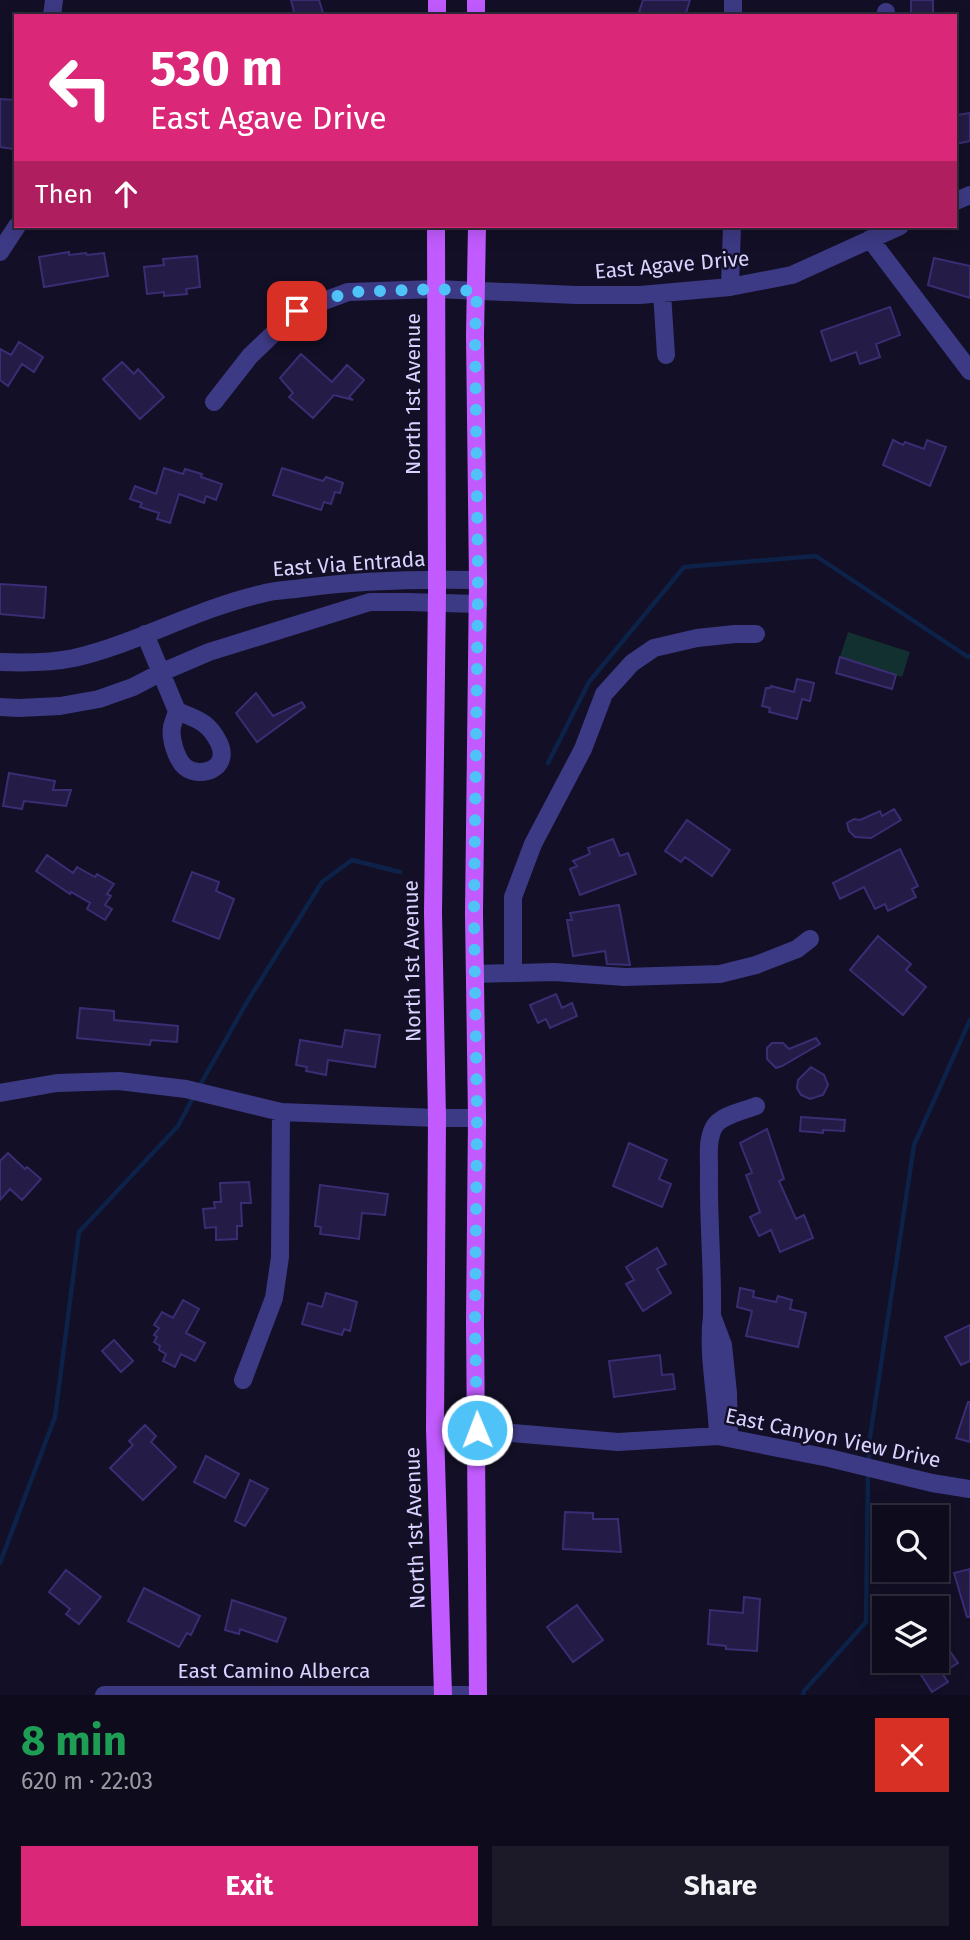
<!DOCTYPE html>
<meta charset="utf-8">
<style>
:root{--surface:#0e0b1c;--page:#1c1929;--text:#f1f3f6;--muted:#9b9ba3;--line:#2e2b3b;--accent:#db2777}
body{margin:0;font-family:"Fira Sans",sans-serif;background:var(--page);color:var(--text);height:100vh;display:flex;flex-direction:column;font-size:26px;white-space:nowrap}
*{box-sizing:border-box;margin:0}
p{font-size:23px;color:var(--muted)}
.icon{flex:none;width:38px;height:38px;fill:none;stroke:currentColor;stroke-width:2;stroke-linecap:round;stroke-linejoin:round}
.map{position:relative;height:1695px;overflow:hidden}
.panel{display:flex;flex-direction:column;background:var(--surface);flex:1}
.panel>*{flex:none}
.hud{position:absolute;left:14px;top:14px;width:943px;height:214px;border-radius:0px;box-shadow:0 4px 18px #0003,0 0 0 2px var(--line);background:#db2777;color:#fff;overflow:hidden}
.controls{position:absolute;left:872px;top:1505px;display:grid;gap:14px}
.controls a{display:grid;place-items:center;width:77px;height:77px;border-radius:0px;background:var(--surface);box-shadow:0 4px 18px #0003,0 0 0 2px var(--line);font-size:35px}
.pin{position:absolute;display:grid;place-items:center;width:60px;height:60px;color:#fff;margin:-30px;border-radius:14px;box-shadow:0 4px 10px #0006}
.me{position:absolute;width:77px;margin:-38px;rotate:359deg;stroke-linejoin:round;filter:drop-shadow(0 0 5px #0008)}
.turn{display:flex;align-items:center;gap:24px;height:147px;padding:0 21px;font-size:32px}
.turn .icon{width:91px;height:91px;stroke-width:2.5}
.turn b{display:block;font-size:49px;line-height:60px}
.then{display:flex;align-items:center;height:66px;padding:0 21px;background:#0003;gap:14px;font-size:26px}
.round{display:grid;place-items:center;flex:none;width:74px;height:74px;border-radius:0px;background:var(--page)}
.head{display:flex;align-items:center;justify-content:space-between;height:119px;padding:0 21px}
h1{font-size:42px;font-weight:700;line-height:52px;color:#1e9e55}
.button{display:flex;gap:14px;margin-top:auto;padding:14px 21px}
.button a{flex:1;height:80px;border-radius:0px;background:var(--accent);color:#fff;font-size:28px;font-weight:700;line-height:80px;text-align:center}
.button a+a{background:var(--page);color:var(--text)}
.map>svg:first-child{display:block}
.green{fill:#12302f}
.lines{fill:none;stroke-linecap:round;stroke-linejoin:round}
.stream{stroke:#0c2248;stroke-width:4.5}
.building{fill:#241b47;stroke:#3b2d73;stroke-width:2}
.minor{stroke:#3d3a85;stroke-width:18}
.major{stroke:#c25bff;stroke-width:18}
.route{stroke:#4fc3f7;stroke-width:12;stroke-dasharray:0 21.6}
.labels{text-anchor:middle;stroke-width:5;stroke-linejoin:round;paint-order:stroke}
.street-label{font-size:21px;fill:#d9d4ff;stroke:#130f26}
</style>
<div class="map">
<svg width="970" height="1695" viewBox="0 0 970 1695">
<rect width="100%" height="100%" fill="#130f26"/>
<path class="green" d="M848 632 910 652 902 677 840 657Z"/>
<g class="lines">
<path class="stream" d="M548 763 589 682 684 567 816 556 968 657 970 656
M199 1087 247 1002 322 882 352 860 400 872
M869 1463V1444L914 1145 970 1020
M0 1563 55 1417 79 1232 178 1126 195 1094
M803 1695 804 1691 866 1622 868 1471"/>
</g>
<path class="building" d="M291 0H319L323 13 311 16H295Z
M643 0H690L685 16H652L639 12Z
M911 0H933V16H911Z
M0 99 16 100 14 149 0 147Z
M970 113V141L956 144V115Z
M69 252V255L86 253 87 255 104 253 108 276 44 287 39 257Z
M197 256 200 287 186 289 187 294 164 296V292L147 294 144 267 164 265 163 259Z
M934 258 970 266V298L928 285Z
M890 307 900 335 876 344 880 357 860 364 856 352 831 361 821 331Z
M19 342 43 357 34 372 22 364 8 386 0 380V349L11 355Z
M301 354 332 382 347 365 364 380 349 397 353 400 334 395 313 418 289 397 293 393 280 378Z
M122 362 134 374 138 369 164 397 140 419 103 379Z
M893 440 903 445 905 442 924 449 927 440 946 447 930 486 883 465Z
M164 468 183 474 185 469 202 474 201 477 222 484 216 500 206 496 204 503 179 494 170 523 157 519 159 513 140 507 142 503 130 499 135 486 156 494Z
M282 468 323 481 326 477 343 483 340 493 335 492 331 504 324 502 321 510 273 495Z
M0 584 46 587 44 618 0 614Z
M840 657 896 675 892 689 836 673Z
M797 679 814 683 810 701 802 699 797 719 769 712 770 708 762 706 766 688H770L771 686 794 692Z
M256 693 273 716 302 702 305 707 257 742 236 713Z
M9 773 55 781 53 790H71L66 806 24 801 22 809 3 806Z
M894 809 901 820 871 838 855 837 849 831 847 823 854 819 860 820 880 811 882 816Z
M687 820 730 850 712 876 685 857 681 862 665 851Z
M613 839 620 856 628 853 636 874 580 895 570 869 577 866 573 861 590 854 588 848Z
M900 849 918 886 912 889 916 897 888 911 885 904 875 909 864 887 840 899 833 883Z
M47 855 73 873 77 867 95 877 97 874 114 884 107 894 111 896 105 905 112 909 105 920 87 909 90 903 71 892 70 894 36 871Z
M192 872 219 882 216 891 234 899 219 939 173 921Z
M619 905 630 965 607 964 605 951 573 956 567 920H572L570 913Z
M878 936 911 964 906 970 926 987 903 1015 850 970Z
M556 994 562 1008 572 1003 577 1016 550 1028 546 1019 538 1023 530 1005Z
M80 1008 114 1011V1020L178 1026 177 1042 151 1040 150 1045 77 1038Z
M345 1030 380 1035 375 1067 328 1060 326 1075 306 1071 307 1067 296 1065 300 1040 342 1047Z
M816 1038 820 1044 782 1066 776 1068 767 1059V1048L772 1043H783L789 1049Z
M811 1067 824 1075 828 1085 823 1095 810 1099 801 1095 797 1088 798 1080Z
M801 1117 845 1120 844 1131 823 1130V1133L800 1131Z
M767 1129 784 1179 779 1181 796 1219 804 1215 813 1238 780 1252 771 1230 759 1236 750 1217 760 1212 746 1175 752 1173 740 1143Z
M629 1143 667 1160 659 1179 671 1184 662 1207 613 1186Z
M8 1153 25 1169 27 1167 41 1179 22 1200 10 1189 0 1200V1161Z
M249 1182 251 1203H241L242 1226H237V1239L216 1240V1227L205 1228 203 1209 215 1208 214 1202H221L220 1183Z
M320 1185 388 1194 385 1215 362 1213 359 1239 320 1234 321 1227 315 1226Z
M657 1248 666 1264 657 1269 671 1293 643 1311 626 1284 634 1280 626 1267Z
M740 1288 754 1291 753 1297 776 1302 778 1296 792 1300 790 1309 806 1313 798 1347 746 1336 752 1311 737 1307Z
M326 1293 357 1302 350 1331 344 1329 342 1335 302 1324 308 1303 322 1307Z
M183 1300 199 1309 186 1333 205 1343 195 1361 181 1354 175 1367 163 1361 166 1354 159 1350 160 1346 154 1342 157 1337 154 1335 159 1328 154 1325 162 1312 173 1318Z
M970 1325V1361L961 1365 945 1337Z
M114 1340 133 1361 121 1372 102 1351Z
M660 1355 662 1375 673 1374 675 1389 614 1397 609 1361Z
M968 1402H970V1442L956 1438Z
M145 1425 156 1436 151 1442 176 1467 143 1500 110 1468 133 1445 129 1441Z
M206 1456 239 1474 225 1498 194 1482Z
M250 1480 268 1489 245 1526 235 1521Z
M565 1512 593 1513V1519H618L621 1552 563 1549Z
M970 1569V1617H967L954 1573Z
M66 1570 101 1597 79 1624 66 1614 70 1609 49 1592Z
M144 1588 200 1616 191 1635 187 1633 179 1647 128 1621Z
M744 1597 760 1599 757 1651 726 1649V1646L708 1644 710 1610 743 1613Z
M232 1600 286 1618 277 1642 240 1629 239 1634 225 1630Z
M577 1605 603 1640 573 1662 547 1627Z
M945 1644 958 1663 942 1673 948 1682 932 1692 912 1661H936V1649Z"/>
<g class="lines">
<path class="minor" d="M733 0V16
M52 16 54 0
M885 16 886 12
M956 201 970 195
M870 239 970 371
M0 252 17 226
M730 287 732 226
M662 293 666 355
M214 402 250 356 297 311 348 292 436 289 576 295H640L730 287 792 275 900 226
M145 634 177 711C176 716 173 722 172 727 170 738 176 759 185 767 200 779 231 769 219 743 209 722 197 719 177 711
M0 662C24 663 50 663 74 658 138 643 196 609 261 594 274 590 289 590 303 588 361 580 420 579 478 580
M0 707 19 708 60 706 99 699 133 687 160 673 209 652 370 602H407L478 604
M513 973V897L533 844 583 749 604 694 632 663 654 648 697 638 735 634H756
M475 974 554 972 625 977 720 974 756 965 797 949 810 939
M0 1093 57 1083 119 1081 186 1089 281 1112 437 1118H477
M712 1316C713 1267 708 1219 709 1170 709 1156 707 1140 714 1127 721 1115 744 1111 756 1106
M243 1380 274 1298 280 1257 281 1112
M435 1429 477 1430 618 1442 718 1436 829 1458 932 1483 970 1489
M718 1436C717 1396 707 1355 712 1316L723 1345 728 1393 729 1438
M104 1695H478"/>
<path class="major" d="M476 0V16
M437 16V0
M436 226 437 593 433 913 437 1118 435 1429 443 1695
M477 226 475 336 478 580 474 913 477 1118 475 1322 478 1695"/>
</g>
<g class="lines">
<path class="route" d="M297 311 348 292 436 289 477 291 475 336 478 580 474 913 477 1118 475 1322 477 1430"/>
</g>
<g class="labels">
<g class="street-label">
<text transform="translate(672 265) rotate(-5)" y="7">East Agave Drive</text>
<text transform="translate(413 394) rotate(-90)" y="7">North 1st Avenue</text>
<text transform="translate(349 564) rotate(-4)" y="7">East Via Entrada</text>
<text transform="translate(412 961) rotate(-91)" y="7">North 1st Avenue</text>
<text transform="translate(833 1438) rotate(12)" y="7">East Canyon View Drive</text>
<text transform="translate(415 1528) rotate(-92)" y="7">North 1st Avenue</text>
<text x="274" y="1678">East Camino Alberca</text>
</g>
</g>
</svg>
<div class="controls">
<a><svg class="icon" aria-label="search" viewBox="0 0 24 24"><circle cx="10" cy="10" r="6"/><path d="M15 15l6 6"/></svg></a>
<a><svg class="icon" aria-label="layers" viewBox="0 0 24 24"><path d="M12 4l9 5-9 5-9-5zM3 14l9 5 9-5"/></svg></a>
</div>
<div class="pin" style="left:297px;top:311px;background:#d93025"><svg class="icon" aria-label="arrive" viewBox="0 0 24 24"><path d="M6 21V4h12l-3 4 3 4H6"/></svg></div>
<svg class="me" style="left:477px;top:1430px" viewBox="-20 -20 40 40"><circle r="17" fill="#4fc3f7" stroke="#fff" stroke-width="3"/><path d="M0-11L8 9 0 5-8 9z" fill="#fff"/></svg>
<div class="hud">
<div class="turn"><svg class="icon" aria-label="left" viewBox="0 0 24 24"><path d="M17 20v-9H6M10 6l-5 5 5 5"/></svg><div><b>530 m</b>East Agave Drive</div></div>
<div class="then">Then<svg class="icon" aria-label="ahead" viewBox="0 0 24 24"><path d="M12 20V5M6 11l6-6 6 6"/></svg></div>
</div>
</div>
<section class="panel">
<div class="head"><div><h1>8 min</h1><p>620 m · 22:03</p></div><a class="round" style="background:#d93025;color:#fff"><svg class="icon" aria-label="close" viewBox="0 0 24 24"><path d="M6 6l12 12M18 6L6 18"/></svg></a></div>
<div class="button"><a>Exit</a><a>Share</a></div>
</section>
